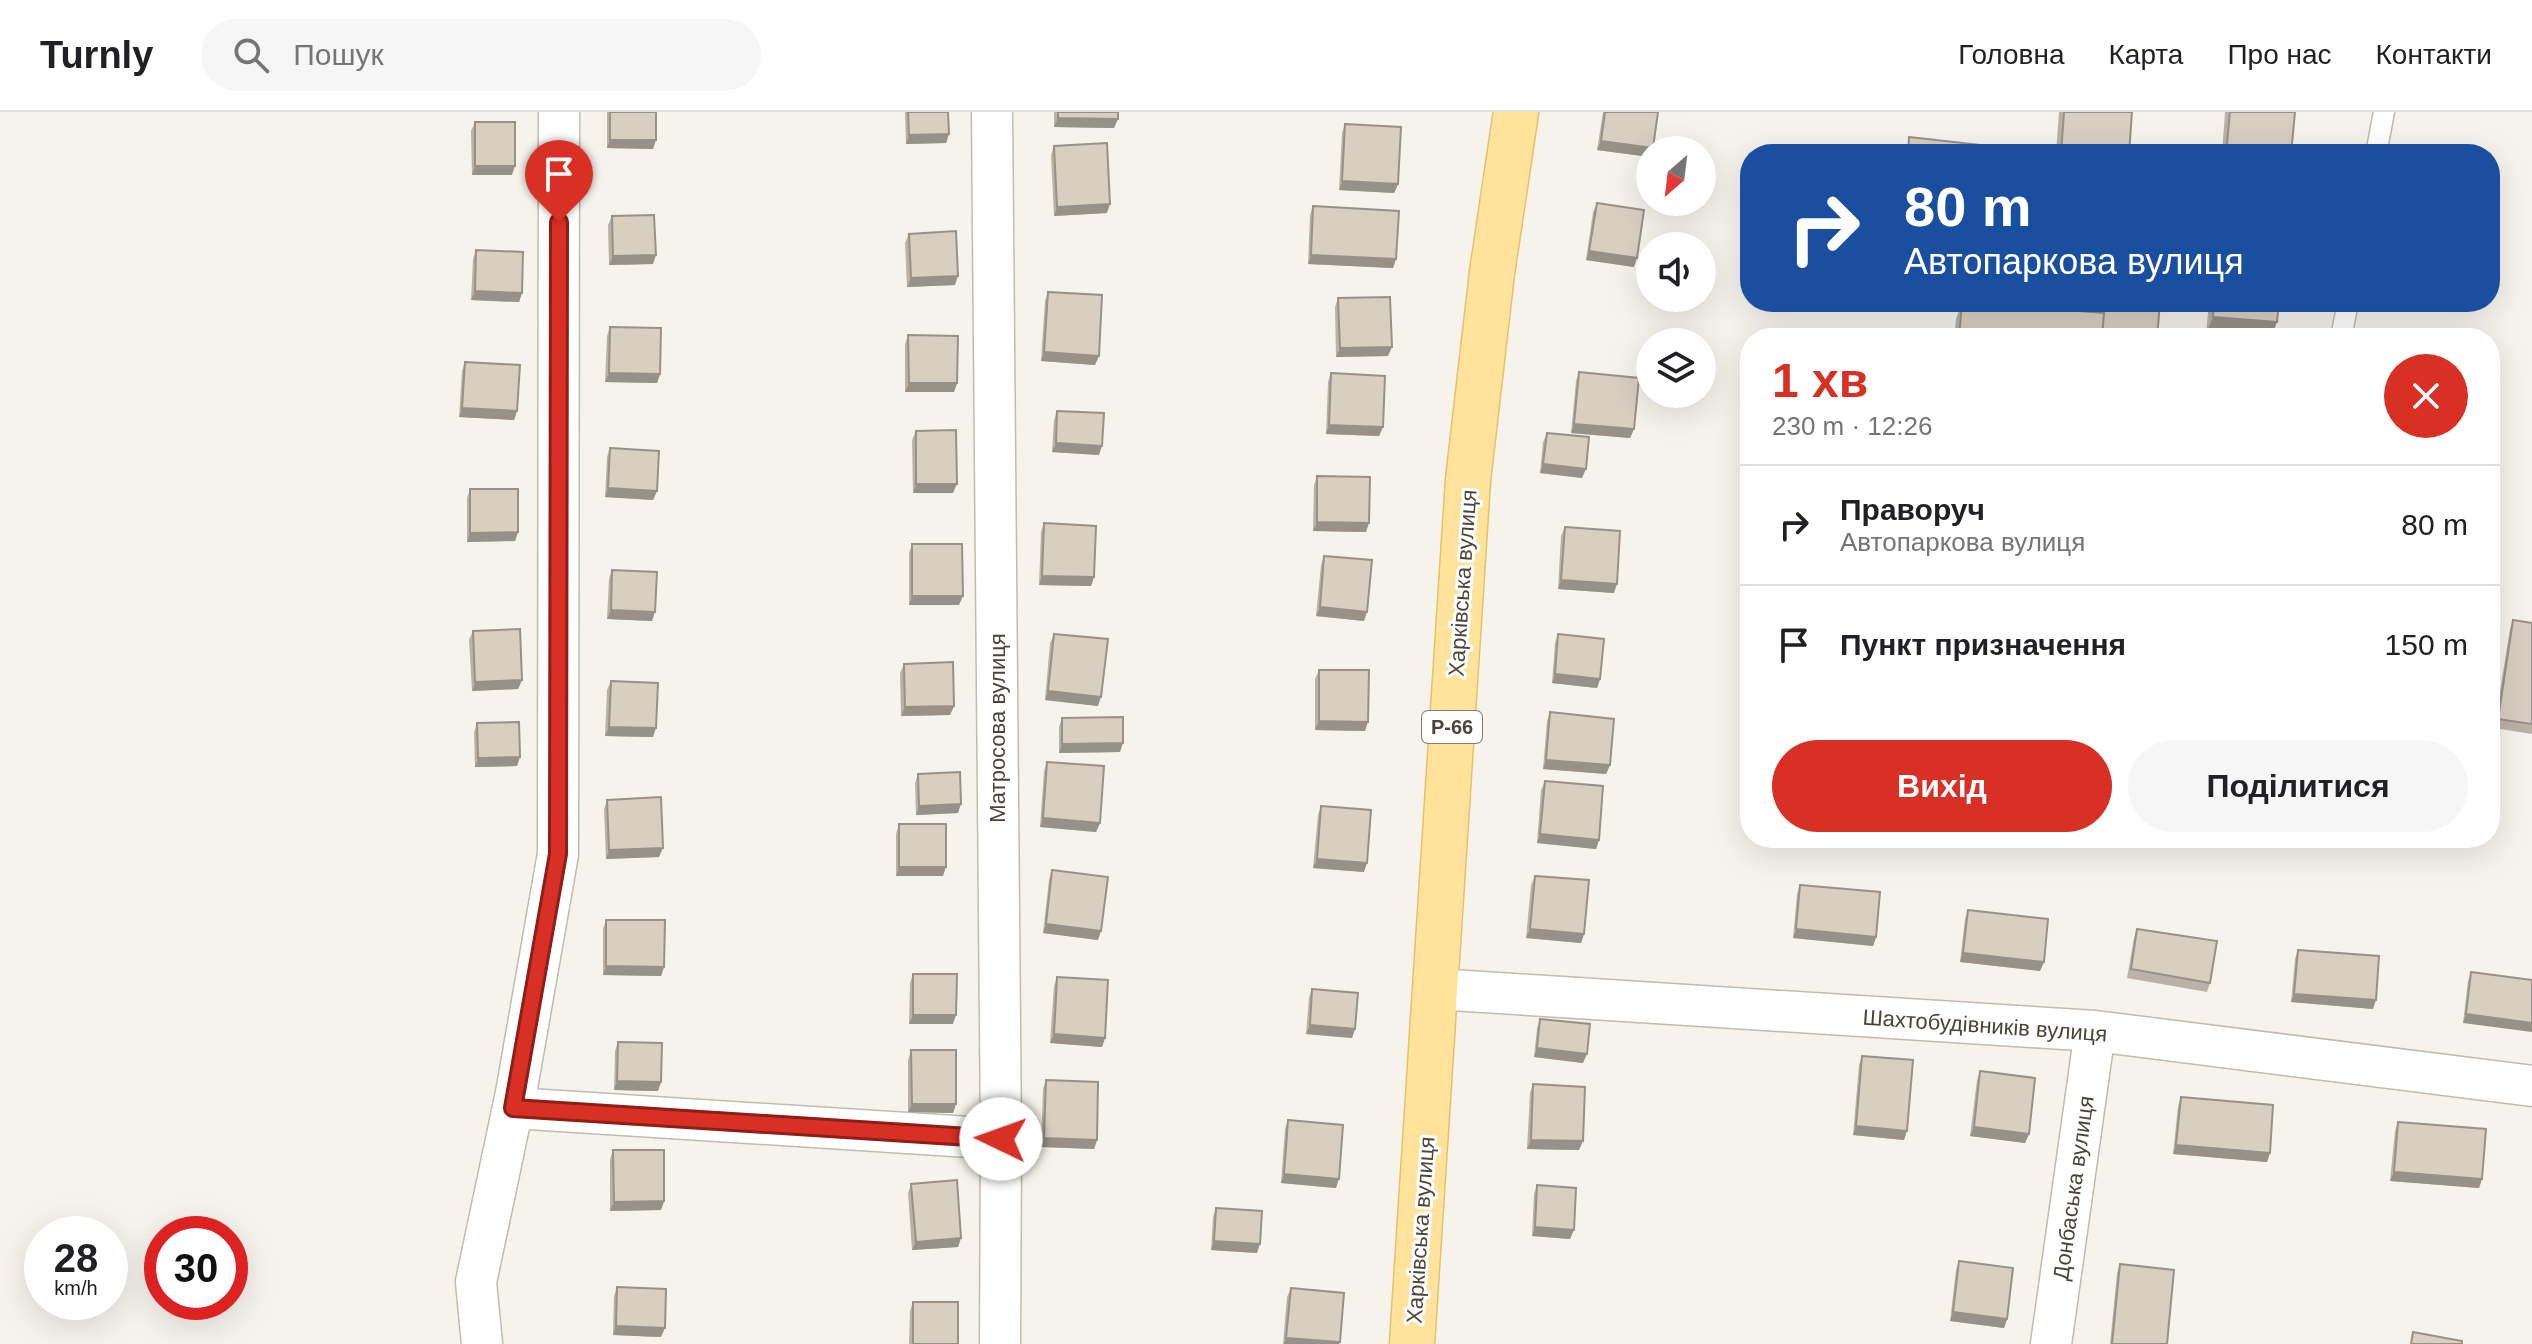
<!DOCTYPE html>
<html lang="uk">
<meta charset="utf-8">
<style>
:root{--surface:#fff;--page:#f6f6f6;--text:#202124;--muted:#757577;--line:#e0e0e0;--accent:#d93025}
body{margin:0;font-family:Arial,sans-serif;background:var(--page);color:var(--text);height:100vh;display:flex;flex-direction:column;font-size:30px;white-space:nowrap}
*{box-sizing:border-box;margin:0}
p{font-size:26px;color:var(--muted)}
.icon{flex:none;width:44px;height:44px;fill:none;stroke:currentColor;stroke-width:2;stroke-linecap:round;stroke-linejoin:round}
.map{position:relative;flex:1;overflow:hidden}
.details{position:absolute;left:1740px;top:216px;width:760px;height:520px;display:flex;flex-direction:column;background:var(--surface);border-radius:32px;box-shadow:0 8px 32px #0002}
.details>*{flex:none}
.guide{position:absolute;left:1740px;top:32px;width:760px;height:168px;border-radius:32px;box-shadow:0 8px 32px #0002;background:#1a4fa0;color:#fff;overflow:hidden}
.needle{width:52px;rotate:208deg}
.buttons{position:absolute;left:1636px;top:24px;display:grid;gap:16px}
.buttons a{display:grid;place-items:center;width:80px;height:80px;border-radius:50%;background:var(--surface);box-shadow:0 8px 32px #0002;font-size:40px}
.speed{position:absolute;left:24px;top:1104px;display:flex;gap:16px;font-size:40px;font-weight:700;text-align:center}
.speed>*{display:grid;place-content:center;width:104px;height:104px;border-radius:50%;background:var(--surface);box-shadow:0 8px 32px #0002;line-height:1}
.speed small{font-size:20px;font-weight:400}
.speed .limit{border:12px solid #d22;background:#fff;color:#111}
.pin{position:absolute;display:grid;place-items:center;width:68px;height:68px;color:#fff;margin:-82px -34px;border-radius:50% 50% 50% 0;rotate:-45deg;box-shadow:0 0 8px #0007}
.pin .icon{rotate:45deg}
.me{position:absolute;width:88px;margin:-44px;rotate:273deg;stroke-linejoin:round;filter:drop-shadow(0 0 6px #0008)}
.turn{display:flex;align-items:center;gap:28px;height:168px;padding:0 32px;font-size:36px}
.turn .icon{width:104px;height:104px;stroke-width:2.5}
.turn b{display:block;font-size:56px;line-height:68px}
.round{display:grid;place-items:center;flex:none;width:84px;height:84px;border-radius:42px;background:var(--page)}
.summary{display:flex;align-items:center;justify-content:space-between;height:136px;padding:0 32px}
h1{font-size:48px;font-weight:700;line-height:60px;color:var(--accent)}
.action{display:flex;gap:16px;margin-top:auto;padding:16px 32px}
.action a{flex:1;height:92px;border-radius:48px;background:var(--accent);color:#fff;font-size:32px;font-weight:700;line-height:92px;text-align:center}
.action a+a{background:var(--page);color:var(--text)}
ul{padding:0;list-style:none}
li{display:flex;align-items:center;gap:24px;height:120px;padding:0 32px;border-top:2px solid var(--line)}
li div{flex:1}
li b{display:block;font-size:30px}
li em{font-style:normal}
header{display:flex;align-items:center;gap:48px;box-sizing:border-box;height:112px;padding:0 40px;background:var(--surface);border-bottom:2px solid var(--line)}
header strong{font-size:38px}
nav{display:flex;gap:44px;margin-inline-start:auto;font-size:28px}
.search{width:560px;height:72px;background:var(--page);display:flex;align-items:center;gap:20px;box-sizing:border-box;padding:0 28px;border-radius:44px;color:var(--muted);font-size:30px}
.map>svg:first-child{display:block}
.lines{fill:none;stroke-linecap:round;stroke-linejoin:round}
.lane-casing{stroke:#c2bbae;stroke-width:23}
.street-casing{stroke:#c2bbae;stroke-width:43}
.primary-casing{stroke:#e6c16a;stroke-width:47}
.lane{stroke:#fff;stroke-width:20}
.street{stroke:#fff;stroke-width:40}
.primary{stroke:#ffe39c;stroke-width:44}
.wall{fill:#bab2a6}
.shaded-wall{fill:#979187}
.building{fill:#d8cfc1;stroke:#979187;stroke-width:2}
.route-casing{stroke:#8d1f18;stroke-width:20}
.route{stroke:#d93025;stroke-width:14}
.labels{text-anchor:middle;stroke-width:6;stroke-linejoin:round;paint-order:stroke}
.shield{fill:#fff;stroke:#817c74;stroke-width:2}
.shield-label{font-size:20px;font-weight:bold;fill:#4b4439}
.street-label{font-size:22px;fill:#4b4439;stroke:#fff}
</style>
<header>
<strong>Turnly</strong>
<div class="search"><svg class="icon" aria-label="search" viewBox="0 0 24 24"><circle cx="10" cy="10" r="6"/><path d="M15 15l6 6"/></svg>Пошук</div>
<nav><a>Головна</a><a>Карта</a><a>Про нас</a><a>Контакти</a></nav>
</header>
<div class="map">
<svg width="2532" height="1232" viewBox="0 0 2532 1232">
<rect width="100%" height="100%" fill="#f6f3ec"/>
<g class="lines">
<defs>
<path id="lane" d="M2376 42 2384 0
M2341 226 2348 190"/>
<path id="street" d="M992 0 1001 1027 1000 1232
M1436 877 2095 919 2532 974
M513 996 1001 1027
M482 1232 476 1170 516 981 558 742 559 0
M2051 1232 2095 919"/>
<path id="primary" d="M1412 1232 1468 368 1492 161 1516 0"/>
</defs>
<use href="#lane" class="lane-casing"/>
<use href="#street" class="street-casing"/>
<use href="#primary" class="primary-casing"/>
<use href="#lane" class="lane"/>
<use href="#street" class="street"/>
<use href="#primary" class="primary"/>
</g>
<path class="wall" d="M607 0H656L653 37 607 36Z
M905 0H948L949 22 946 31 906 32Z
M1054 0H1118L1114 16 1054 15Z
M1603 0H1658L1653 36V38H1650V45L1597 38Z
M2059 0H2132L2129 42H2056Z
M2225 0H2295L2291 42H2222Z
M475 10 512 63H472L471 19Z
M1345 12 1398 72 1394 81 1339 78 1342 21Z
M1054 34 1107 101 1054 104 1051 43Z
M1597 91 1634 155 1586 148 1593 100Z
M1313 94 1396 147 1393 156 1308 152 1310 103Z
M612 104 653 152 609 153 608 113Z
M909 122 955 173 907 175 905 131Z
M476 138 522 181 519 190 471 188 473 147Z
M1048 180 1095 253 1041 249 1045 189Z
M1338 186 1388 244 1336 245 1335 195Z
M1962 190 2098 200V199L2043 194V190H2160L2157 226H1954L1956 207Z
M2209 190H2279L2271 226H2251L2206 222Z
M610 215 660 262 657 271 605 270 607 224Z
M908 223 957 271 954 280H905V232Z
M465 250 517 299 514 308 459 305 462 259Z
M1579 260 1634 317 1630 326 1571 321 1576 269Z
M1331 261 1383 315 1379 324 1326 322 1328 270Z
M1057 299 1099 343 1052 340 1054 308Z
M916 319 953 381H913L912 328Z
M1547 321 1582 366 1540 361 1543 330Z
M610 336 657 379 653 388 605 385 607 345Z
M1317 364 1366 420 1313 419 1314 373Z
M470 377 518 420 515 429 467 430V386Z
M1044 411 1094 465 1091 474 1039 473 1041 420Z
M1565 415 1614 481 1558 477 1561 424Z
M912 432 959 493H909V441Z
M1324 444 1364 509 1316 504 1321 453Z
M612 458 652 509 607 507 609 467Z
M2513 508 2532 511V622L2494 616 2510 517Z
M473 519 522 568 518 577 472 579 469 528Z
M1054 522 1098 594 1045 588 1050 531Z
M1558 522 1600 567 1597 576 1552 571 1555 531Z
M904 552 954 594 950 603 901 604 900 561Z
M1319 558 1365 619 1315 618V567Z
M611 569 653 625 605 624 607 578Z
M1550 600 1610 653 1606 662 1543 657 1547 609Z
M1062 606 1120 640 1059 641V615Z
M477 611 520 645 517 654 475 655 474 620Z
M1047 650 1100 711 1096 720 1040 715 1044 659Z
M918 662 958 701 916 703 915 671Z
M1545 669 1599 728 1596 737 1537 731 1541 678Z
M607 688 659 745 606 747 604 697Z
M1321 694 1364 760 1313 756 1318 703Z
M899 712 943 764H896V722Z
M1052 758 1098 828 1043 821 1049 768Z
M1535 764 1584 822 1581 831 1526 826 1531 773Z
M1800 773 1876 825 1873 834 1793 826 1797 782Z
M1968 798 2044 850 2040 859 1960 850 1965 807Z
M606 808 664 855 661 864 603 863V817Z
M2137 817 2210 871 2207 880 2127 866 2134 826Z
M2298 838 2373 897 2291 890 2295 847Z
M2471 860 2532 868 2463 911 2468 869Z
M913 862 953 912H909L910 871Z
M1057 865 1105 926 1102 935 1050 931 1054 874Z
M1312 877 1355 917 1352 926 1306 922 1309 886Z
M1540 907 1583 951 1534 945 1537 916Z
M618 930 661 970 658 979 614 978 615 939Z
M911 938 956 992 953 1001 908 1000V948Z
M1862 944 1904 1028 1853 1023 1859 953Z
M1980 959 2029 1022 2025 1031 1970 1024 1977 968Z
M1046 968 1097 1028 1094 1037 1041 1035 1043 977Z
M1533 972 1579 1038 1527 1037 1530 981Z
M2181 985 2270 1041 2267 1050 2173 1042 2178 994Z
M1288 1008 1336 1076 1281 1071 1285 1017Z
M2398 1010 2482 1067 2479 1076 2390 1069 2395 1019Z
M613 1038 664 1089 661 1098 610 1099V1047Z
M911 1072 961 1126 958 1135 912 1138 908 1081Z
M1537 1073 1570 1127 1532 1124 1534 1082Z
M1216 1096 1257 1141 1211 1138 1213 1105Z
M1959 1149 2007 1207 2004 1216 1950 1209 1956 1158Z
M2120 1152 2167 1232H2110L2117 1161Z
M617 1175 661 1225 613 1223 614 1184Z
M1291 1176 1339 1232H1283L1287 1185Z
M913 1190 958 1232H909L910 1199Z"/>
<path class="shaded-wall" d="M1058 6 1118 7 1114 16 1054 15Z
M949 22 946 31 906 32 909 23Z
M610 28H656L653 37 607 36Z
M1601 29 1653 36V38H1650V45L1597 38Z
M475 54H515L512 63H472Z
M1342 69 1398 72 1394 81 1339 78Z
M1110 92 1107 101 1054 104 1057 95Z
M1589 139 1637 146 1634 155 1586 148Z
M656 143 653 152 609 153 613 144Z
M1311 143 1396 147 1393 156 1308 152Z
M958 164 955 173 907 175 911 166Z
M475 179 522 181 519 190 471 188Z
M2044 190H2101L2098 199 2043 194Z
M2213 205 2277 210 2271 226H2251L2206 222Z
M1392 235 1388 244 1336 245 1340 236Z
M1044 240 1099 244 1095 253 1041 249Z
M609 261 660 262 657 271 605 270Z
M909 271H957L954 280H905Z
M462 296 517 299 514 308 459 305Z
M1574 312 1634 317 1630 326 1571 321Z
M1329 313 1383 315 1379 324 1326 322Z
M1056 331 1102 334 1099 343 1052 340Z
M1543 352 1586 357 1582 366 1540 361Z
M916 372H957L953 381H913Z
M608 376 657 379 653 388 605 385Z
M1317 410 1369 411 1366 420 1313 419Z
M518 420 515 429 467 430 470 421Z
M1042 464 1094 465 1091 474 1039 473Z
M1561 468 1617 472 1614 481 1558 477Z
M912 484H963L959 493H909Z
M1320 495 1367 500 1364 509 1316 504Z
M611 498 655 500 652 509 607 507Z
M1555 562 1600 567 1597 576 1552 571Z
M522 568 518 577 472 579 475 570Z
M1048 579 1101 585 1098 594 1045 588Z
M954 594 950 603 901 604 905 595Z
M1319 609 1368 610 1365 619 1315 618Z
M609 615 656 616 653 625 605 624Z
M1123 631 1120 640 1059 641 1062 632Z
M520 645 517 654 475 655 478 646Z
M1546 648 1610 653 1606 662 1543 657Z
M961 692 958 701 916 703 919 694Z
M1043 706 1100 711 1096 720 1040 715Z
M1540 722 1599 728 1596 737 1537 731Z
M663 736 659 745 606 747 609 738Z
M1317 747 1367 751 1364 760 1313 756Z
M899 755H946L943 764H896Z
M1046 812 1101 819 1098 828 1043 821Z
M1530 817 1584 822 1581 831 1526 826Z
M1796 817 1876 825 1873 834 1793 826Z
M1963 841 2044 850 2040 859 1960 850Z
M606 854 664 855 661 864 603 863Z
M2294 882 2376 888 2373 897 2291 890Z
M2466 902 2532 911V920L2463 911Z
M913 903H956L953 912H909Z
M1310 913 1355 917 1352 926 1306 922Z
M1054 922 1105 926 1102 935 1050 931Z
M1537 936 1587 942 1583 951 1534 945Z
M617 969 661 970 658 979 614 978Z
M912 992H956L953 1001 908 1000Z
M1856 1014 1907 1019 1904 1028 1853 1023Z
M1974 1015 2029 1022 2025 1031 1970 1024Z
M1044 1026 1097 1028 1094 1037 1041 1035Z
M1531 1028 1583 1029 1579 1038 1527 1037Z
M2176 1033 2270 1041 2267 1050 2173 1042Z
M2394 1060 2482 1067 2479 1076 2390 1069Z
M1284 1062 1339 1067 1336 1076 1281 1071Z
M664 1089 661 1098 610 1099 614 1090Z
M1535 1115 1574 1118 1570 1127 1532 1124Z
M961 1126 958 1135 912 1138 916 1130Z
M1214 1129 1260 1132 1257 1141 1211 1138Z
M1953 1200 2007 1207 2004 1216 1950 1209Z
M616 1214 665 1216 661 1225 613 1223Z
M1286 1226 1340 1230 1339 1232H1284Z"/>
<path class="building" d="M610 0H656V28H610Z
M908 0H948L949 22 909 23Z
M1058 0H1118V7L1058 6Z
M1605 0H1658L1653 36 1601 29Z
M2064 0H2132L2129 42H2061Z
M2230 0H2295L2291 42H2226Z
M475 10H515V54H475Z
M1345 12 1401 15 1398 72 1342 69Z
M1909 25 2017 37 2016 42H1908Z
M1107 31 1110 92 1057 95 1054 34Z
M1597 91 1644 98 1637 146 1589 139Z
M1313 94 1399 99 1396 147 1311 143Z
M654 103 656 143 613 144 612 104Z
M956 119 958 164 911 166 909 122Z
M476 138 523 140 522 181 475 179Z
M1048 180 1102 183 1099 244 1044 240Z
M1390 185 1392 235 1340 236 1338 186Z
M1962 190 2104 201 2102 226H1959Z
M2101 190H2160L2157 226H2102L2104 201H2101Z
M2214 190H2279L2277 210 2213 205Z
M610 215 661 216 660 262 609 261Z
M908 223 958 224 957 271H909Z
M465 250 520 253 517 299 462 296Z
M1579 260 1639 266 1634 317 1574 312Z
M1331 261 1385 264 1383 315 1329 313Z
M1057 299 1104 301 1102 334 1056 331Z
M956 318 957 372H916V319Z
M1547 321 1589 325 1586 357 1543 352Z
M610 336 659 339 657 379 608 376Z
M1317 364 1370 365 1369 411 1317 410Z
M470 377H518V420L470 421Z
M1044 411 1096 414 1094 465 1042 464Z
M1565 415 1620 419 1617 472 1561 468Z
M912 432H962L963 484H912Z
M1324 444 1372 448 1367 500 1320 495Z
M612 458 657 460 655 500 611 498Z
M2513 508 2532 511V612L2498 607Z
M520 517 522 568 475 570 473 519Z
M1054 522 1108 527 1101 585 1048 579Z
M1558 522 1604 527 1600 567 1555 562Z
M953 550 954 594 905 595 904 552Z
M1319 558H1369L1368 610 1319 609Z
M611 569 658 571 656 616 609 615Z
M1550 600 1614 607 1610 653 1546 648Z
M1123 605V631L1062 632V606Z
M519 610 520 645 478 646 477 611Z
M1047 650 1104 654 1100 711 1043 706Z
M960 660 961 692 919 694 918 662Z
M1545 669 1603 674 1599 728 1540 722Z
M661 685 663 736 609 738 607 688Z
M1321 694 1371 698 1367 751 1317 747Z
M899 712H946V755H899Z
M1052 758 1108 765 1101 819 1046 812Z
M1535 764 1589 768 1584 822 1530 817Z
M1800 773 1880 780 1876 825 1796 817Z
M1968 798 2048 807 2044 850 1963 841Z
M606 808H665L664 855 606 854Z
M2137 817 2217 829 2210 871 2131 857Z
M2298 838 2379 844 2376 888 2294 882Z
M2471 860 2532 868V911L2466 902Z
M913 862H957L956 903H913Z
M1057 865 1108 868 1105 926 1054 922Z
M1312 877 1358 881 1355 917 1310 913Z
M1540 907 1590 912 1587 942 1537 936Z
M618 930 662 931 661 970 617 969Z
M911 938H956V992H912Z
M1862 944 1913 948 1907 1019 1856 1014Z
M1980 959 2035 966 2029 1022 1974 1015Z
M1046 968 1098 970 1097 1028 1044 1026Z
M1533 972 1585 975 1583 1029 1531 1028Z
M2181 985 2273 993 2270 1041 2176 1033Z
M1288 1008 1343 1013 1339 1067 1284 1062Z
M2398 1010 2486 1017 2482 1067 2394 1060Z
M613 1038H664V1089L614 1090Z
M957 1068 961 1126 916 1130 911 1072Z
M1537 1073 1576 1076 1574 1118 1535 1115Z
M1216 1096 1262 1099 1260 1132 1214 1129Z
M1959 1149 2013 1156 2007 1207 1953 1200Z
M2120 1152 2174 1158 2167 1232H2112Z
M617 1175 666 1177 665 1216 616 1214Z
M1291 1176 1344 1181 1340 1230 1286 1226Z
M913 1190H958V1232H913Z
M2413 1220 2462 1229V1232H2411Z"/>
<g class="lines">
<defs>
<path id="route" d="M559 110 558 742 513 996 1001 1027"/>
</defs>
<use href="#route" class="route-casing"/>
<use href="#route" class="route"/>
</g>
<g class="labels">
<rect class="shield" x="1422" y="599" width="60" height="32" rx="6"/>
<g class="shield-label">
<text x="1452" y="622">Р-66</text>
</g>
<g class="street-label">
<text transform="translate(1462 471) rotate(-86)" y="8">Харківська вулиця</text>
<text transform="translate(997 616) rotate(-90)" y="8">Матросова вулиця</text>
<text transform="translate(1985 913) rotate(4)" y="8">Шахтобудівників вулиця</text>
<text transform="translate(2073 1076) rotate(-82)" y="8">Донбаська вулиця</text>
<text transform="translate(1420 1118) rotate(-86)" y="8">Харківська вулиця</text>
</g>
</g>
</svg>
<div class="buttons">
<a><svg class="needle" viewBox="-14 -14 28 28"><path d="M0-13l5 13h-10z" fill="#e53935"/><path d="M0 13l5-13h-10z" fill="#757577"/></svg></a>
<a><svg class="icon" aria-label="sound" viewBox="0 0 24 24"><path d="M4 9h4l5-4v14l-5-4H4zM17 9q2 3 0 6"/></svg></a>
<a><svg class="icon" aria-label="layers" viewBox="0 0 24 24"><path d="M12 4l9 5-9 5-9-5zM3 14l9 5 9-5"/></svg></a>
</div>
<div class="speed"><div>28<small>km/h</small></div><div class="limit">30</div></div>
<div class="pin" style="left:559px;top:110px;background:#d93025"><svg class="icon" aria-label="arrive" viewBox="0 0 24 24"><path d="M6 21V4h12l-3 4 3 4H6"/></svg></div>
<svg class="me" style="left:1001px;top:1027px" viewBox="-20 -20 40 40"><circle r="19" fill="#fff"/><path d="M0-13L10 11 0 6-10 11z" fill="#d93025"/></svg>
<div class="guide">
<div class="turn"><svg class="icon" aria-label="right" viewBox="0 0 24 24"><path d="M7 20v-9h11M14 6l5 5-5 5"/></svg><div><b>80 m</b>Автопаркова вулиця</div></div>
</div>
<section class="details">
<div class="summary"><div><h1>1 хв</h1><p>230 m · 12:26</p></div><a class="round" style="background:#d93025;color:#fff"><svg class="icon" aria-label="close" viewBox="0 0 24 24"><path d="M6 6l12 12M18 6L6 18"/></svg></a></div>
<ul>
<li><svg class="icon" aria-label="right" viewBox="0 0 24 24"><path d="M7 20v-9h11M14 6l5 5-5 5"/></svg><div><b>Праворуч</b><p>Автопаркова вулиця</p></div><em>80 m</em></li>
<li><svg class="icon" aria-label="arrive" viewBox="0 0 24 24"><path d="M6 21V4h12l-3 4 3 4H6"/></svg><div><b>Пункт призначення</b></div><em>150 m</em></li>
</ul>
<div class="action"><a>Вихід</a><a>Поділитися</a></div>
</section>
</div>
